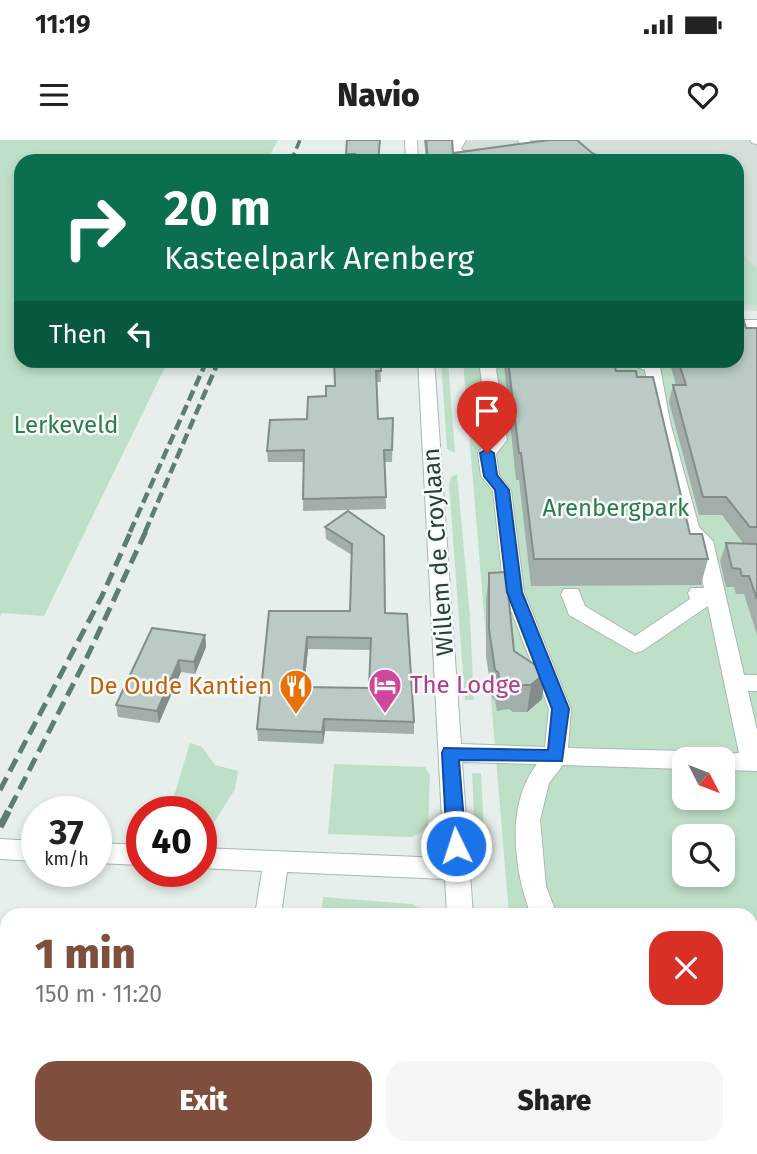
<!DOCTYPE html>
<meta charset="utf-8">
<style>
:root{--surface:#fff;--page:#f6f6f6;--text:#222;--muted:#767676;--accent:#804e3d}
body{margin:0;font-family:"Fira Sans",sans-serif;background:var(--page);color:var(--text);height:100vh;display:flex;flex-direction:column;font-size:26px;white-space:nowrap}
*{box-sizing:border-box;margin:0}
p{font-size:23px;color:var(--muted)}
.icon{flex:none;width:38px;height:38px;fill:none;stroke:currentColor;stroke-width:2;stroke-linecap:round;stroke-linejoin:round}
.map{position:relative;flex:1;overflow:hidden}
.side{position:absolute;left:0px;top:768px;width:758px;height:247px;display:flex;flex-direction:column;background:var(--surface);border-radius:21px 21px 0 0;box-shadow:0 4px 10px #0003}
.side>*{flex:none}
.banner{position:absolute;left:14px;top:14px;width:730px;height:214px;border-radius:21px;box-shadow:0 4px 10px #0003;background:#0b6e4f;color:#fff;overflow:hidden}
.needle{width:46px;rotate:132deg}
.controls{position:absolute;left:672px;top:607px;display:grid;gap:14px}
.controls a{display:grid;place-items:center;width:63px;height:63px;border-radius:14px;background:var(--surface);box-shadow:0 4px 10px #0003;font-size:35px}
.speed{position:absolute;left:21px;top:656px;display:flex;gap:14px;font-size:35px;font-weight:700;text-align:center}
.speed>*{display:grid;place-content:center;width:91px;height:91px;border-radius:50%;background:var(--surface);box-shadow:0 4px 10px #0003;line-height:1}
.speed small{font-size:18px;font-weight:400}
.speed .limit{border:10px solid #d22;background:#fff;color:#111}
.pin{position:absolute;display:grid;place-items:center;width:60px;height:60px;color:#fff;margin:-72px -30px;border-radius:50% 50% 50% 0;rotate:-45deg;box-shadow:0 0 7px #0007}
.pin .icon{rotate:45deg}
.me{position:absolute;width:77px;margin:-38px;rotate:356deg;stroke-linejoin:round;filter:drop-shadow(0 0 5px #0008)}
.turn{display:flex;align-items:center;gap:24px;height:147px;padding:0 35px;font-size:32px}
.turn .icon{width:91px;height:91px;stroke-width:2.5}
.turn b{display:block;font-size:49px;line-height:60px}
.then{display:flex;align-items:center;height:66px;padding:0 35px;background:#0003;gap:14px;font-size:26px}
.round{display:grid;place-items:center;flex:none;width:74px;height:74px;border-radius:21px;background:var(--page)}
.head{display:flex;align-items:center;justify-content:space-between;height:119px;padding:0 35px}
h1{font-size:42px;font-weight:800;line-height:52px;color:var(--accent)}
.primary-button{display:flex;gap:14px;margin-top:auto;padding:14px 35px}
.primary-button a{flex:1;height:80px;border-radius:21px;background:var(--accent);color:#fff;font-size:28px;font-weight:800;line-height:80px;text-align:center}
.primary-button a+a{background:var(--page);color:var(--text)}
.status{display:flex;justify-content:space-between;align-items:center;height:49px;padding:0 35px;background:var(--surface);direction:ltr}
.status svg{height:19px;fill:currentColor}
header{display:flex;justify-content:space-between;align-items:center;height:91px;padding:0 35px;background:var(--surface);font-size:32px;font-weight:800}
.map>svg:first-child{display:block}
.built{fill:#d4dfda}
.green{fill:#bfe0c8;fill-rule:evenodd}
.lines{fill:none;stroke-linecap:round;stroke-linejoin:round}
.minor-casing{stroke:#a8b8b2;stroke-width:2}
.minor{fill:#fff;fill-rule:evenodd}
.rail-far3{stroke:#5f7d75;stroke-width:3.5;stroke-dasharray:9 4.5;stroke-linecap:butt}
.rail-far2{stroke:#5f7d75;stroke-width:4.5;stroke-dasharray:11 5;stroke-linecap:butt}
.rail-far1{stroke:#5f7d75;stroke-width:5;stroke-dasharray:14 7;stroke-linecap:butt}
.rail{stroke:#5f7d75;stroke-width:7;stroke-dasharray:18 9;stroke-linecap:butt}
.wall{fill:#a1aea9;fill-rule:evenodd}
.shaded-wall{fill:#838d89}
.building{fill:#bbcac4;stroke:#838d89;stroke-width:2;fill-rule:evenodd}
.route{fill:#1a73e8;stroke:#114b97;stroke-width:2}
.labels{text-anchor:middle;stroke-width:5;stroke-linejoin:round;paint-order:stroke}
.park-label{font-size:24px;fill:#2d7a4b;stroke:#f7fbf9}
.street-label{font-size:24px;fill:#24423a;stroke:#f7fbf9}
.hotel-label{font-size:24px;fill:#b23c85;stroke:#f7fbf9;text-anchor:start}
.food-label{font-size:24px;fill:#c56008;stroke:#f7fbf9;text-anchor:end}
</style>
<div class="status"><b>11:19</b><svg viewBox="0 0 49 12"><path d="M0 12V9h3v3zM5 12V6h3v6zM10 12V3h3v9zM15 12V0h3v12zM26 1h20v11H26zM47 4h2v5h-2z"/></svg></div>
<header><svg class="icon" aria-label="menu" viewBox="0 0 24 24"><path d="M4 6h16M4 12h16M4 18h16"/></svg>Navio<svg class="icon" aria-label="heart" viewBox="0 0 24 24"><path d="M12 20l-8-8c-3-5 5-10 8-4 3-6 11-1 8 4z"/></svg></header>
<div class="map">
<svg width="757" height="1014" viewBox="0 0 757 1014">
<rect width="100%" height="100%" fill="#e6efeb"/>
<path class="built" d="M424 0H757V171L737 170V21H428Z"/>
<path class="green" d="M0 0H278L267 21H21V220L168 221 44 476 2 473 0 476Z
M737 109 757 128V165L737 164Z
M757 195V1014H532V1008H751V775H509L463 221 737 220ZM684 620H723V658H684ZM684 696H723V735H684Z
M441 221H448L455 313 447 309Z
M457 334 470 477 474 560H465L449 345 451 337Z
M190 603 202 607 215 625 238 631 235 649 210 689 201 688V672H169Z
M334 624 425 627 430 635 428 686 421 693 411 697 328 694Z
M472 633H481L484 692H475Z
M323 757 412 764 430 775H321Z"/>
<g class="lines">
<defs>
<path id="minor" d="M405 0H417L418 21H406Z
M454 0H466L461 9 480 21C466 21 458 21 449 9Z
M518 0H530L537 9 534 17 526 21H510L524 12Z
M750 0H757V4L752 3Z
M737 180H757V190H737Z
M418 220H434L461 604 545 607 549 569 504 452 493 351 481 336 478 313 489 299 480 228 488 220H506L496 229 507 300 496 314 499 335 511 350 524 452 571 569 568 608 684 611 692 614 695 620H684V629L563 625 549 643 540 680 546 746 557 775H531C514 731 505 665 537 624L462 622 473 775H447L445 739 287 732 281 775H255L262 731 201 728V708L444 718Z
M619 220H646L660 227 670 282 699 387 713 401 744 535H757V551H748L757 590V631L723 630V620H712L715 615 739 613 708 466 642 511 635 513 569 475 561 454 564 449H578L585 466 635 496 690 459 688 453 691 448H704L694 403 681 389 654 282 645 230Z
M0 699 37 701V721L0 719Z
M96 703 142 705V725L96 723Z
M751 869H757V895H751Z
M203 1008H233L232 1014H202Z
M457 1008H487V1014H457Z"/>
</defs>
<use href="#minor" class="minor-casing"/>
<use href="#minor" class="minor"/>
<path class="rail-far3" d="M291 21 300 0"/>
<path class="rail-far2" d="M130 392 207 220
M145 392 219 220"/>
<path class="rail-far1" d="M0 650 102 456 131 391
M10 668 88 515 146 391"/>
<path class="rail" d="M0 687 11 666"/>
</g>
<path class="wall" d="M347 0H380L379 21H346Z
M424 0H452L453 13H592L608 21H426Z
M746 188H757V495L744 454H736L734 447H726L720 421 726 403H743L722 375H699L669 262 673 245H676L669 220H737Z
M380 220 381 242H376L378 279 393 278 392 322H385L386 369 303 371 304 322H268L267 311 307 279 335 246Z
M504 220H613L616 231 690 394 708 419 701 445 531 446 519 340H516L504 225Z
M348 371 385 473 414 582V594L325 591 323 604 258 601 257 589 269 471H350L352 415 326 399 325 387ZM308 509 371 510 369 548 304 547Z
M489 433 514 511 542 559 527 572H513L509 569 497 571 495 560 492 557 486 516V460Z
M205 495 206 507 195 534 181 532 159 583 118 577 116 565Z"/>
<path class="shaded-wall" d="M205 495 206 507 195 534 194 522Z
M307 497 308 509 303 559 302 547Z
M179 520 181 532 159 583 157 571Z
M546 532 542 559 527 572 531 545Z
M324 579 325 591 323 604 322 592Z
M121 1008H128L126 1014H119Z"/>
<path class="building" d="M347 0H380L378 21H354L355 14H346Z
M426 0H452L453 13 549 0H577L592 13 608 21H428Z
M737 178H743L746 188H757V387H750L726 357H703L673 245H686L678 220H737Z
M334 220H380L381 231H376L378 279 393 278 392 310H384L386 357 303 359 304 310 267 311 270 280 307 279 308 257 326 256V246H335Z
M508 220H613L616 231H636L637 237H653L690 394H702L708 419H534L521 313H519Z
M348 371 384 396 385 473 407 474 414 582 324 579 322 592 257 589 269 471H350L352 404 325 387ZM307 497 371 498 369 548 302 547Z
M726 403 757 404V459L749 436H742L740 429 732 428Z
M506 432 514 511 546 532 531 545H516L512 542 500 543 498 532 495 530 489 489V433Z
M152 488 205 495 194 522 179 520 157 571 116 565Z
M7 993V1008H121L119 1014H0V1010Z
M290 1008H395V1014H289Z"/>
<path class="route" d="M487 309 494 313 497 335 509 350 522 452 569 569 562 621 459 620 466 706 463 711 456 713 450 711 447 706 442 613 444 608 548 610 552 569 507 452 495 350 484 336 480 313Z"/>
<defs>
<symbol id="hotel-pin" viewBox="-11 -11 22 30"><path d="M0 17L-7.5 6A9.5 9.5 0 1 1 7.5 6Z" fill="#d1479c" stroke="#f7fbf9"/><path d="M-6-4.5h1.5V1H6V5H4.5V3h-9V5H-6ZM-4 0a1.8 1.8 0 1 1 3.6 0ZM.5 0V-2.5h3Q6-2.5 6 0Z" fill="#fff"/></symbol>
<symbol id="restaurant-pin" viewBox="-11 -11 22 30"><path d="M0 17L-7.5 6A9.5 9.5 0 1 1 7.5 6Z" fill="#e8710a" stroke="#f7fbf9"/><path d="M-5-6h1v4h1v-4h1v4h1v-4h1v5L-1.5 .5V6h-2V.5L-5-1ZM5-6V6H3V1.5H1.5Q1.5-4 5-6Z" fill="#fff"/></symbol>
</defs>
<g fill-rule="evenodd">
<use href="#hotel-pin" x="366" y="526" width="38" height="52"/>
<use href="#restaurant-pin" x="277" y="527" width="38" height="52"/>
</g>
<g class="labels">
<g class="park-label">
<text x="66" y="293">Lerkeveld</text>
<text x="616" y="376">Arenbergpark</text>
</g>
<g class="street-label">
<text transform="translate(438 412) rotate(-94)" y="8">Willem de Croylaan</text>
</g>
<g class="hotel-label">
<text x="410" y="553">The Lodge</text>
</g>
<g class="food-label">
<text x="272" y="554">De Oude Kantien</text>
</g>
</g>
</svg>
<div class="controls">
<a><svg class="needle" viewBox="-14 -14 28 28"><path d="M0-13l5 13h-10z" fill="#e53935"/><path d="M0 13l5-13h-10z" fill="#767676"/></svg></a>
<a><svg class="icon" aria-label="search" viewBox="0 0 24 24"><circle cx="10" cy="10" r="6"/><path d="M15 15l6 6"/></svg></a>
</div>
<div class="speed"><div>37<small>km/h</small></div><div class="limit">40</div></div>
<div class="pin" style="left:487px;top:313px;background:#d93025"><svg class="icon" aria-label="arrive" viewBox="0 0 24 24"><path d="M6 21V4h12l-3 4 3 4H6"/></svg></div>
<svg class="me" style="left:456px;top:706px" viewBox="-20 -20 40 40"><circle r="17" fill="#1a73e8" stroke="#fff" stroke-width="3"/><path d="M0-11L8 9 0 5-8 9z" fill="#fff"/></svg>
<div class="banner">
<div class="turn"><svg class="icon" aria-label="right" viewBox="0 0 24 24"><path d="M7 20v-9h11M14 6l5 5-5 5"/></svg><div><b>20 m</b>Kasteelpark Arenberg</div></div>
<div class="then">Then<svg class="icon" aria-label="left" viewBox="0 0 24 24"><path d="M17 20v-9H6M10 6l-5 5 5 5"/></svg></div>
</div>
<section class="side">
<div class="head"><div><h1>1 min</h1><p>150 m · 11:20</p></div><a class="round" style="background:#d93025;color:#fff"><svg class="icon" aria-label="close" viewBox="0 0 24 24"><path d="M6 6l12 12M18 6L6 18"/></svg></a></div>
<div class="primary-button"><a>Exit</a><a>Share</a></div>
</section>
</div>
